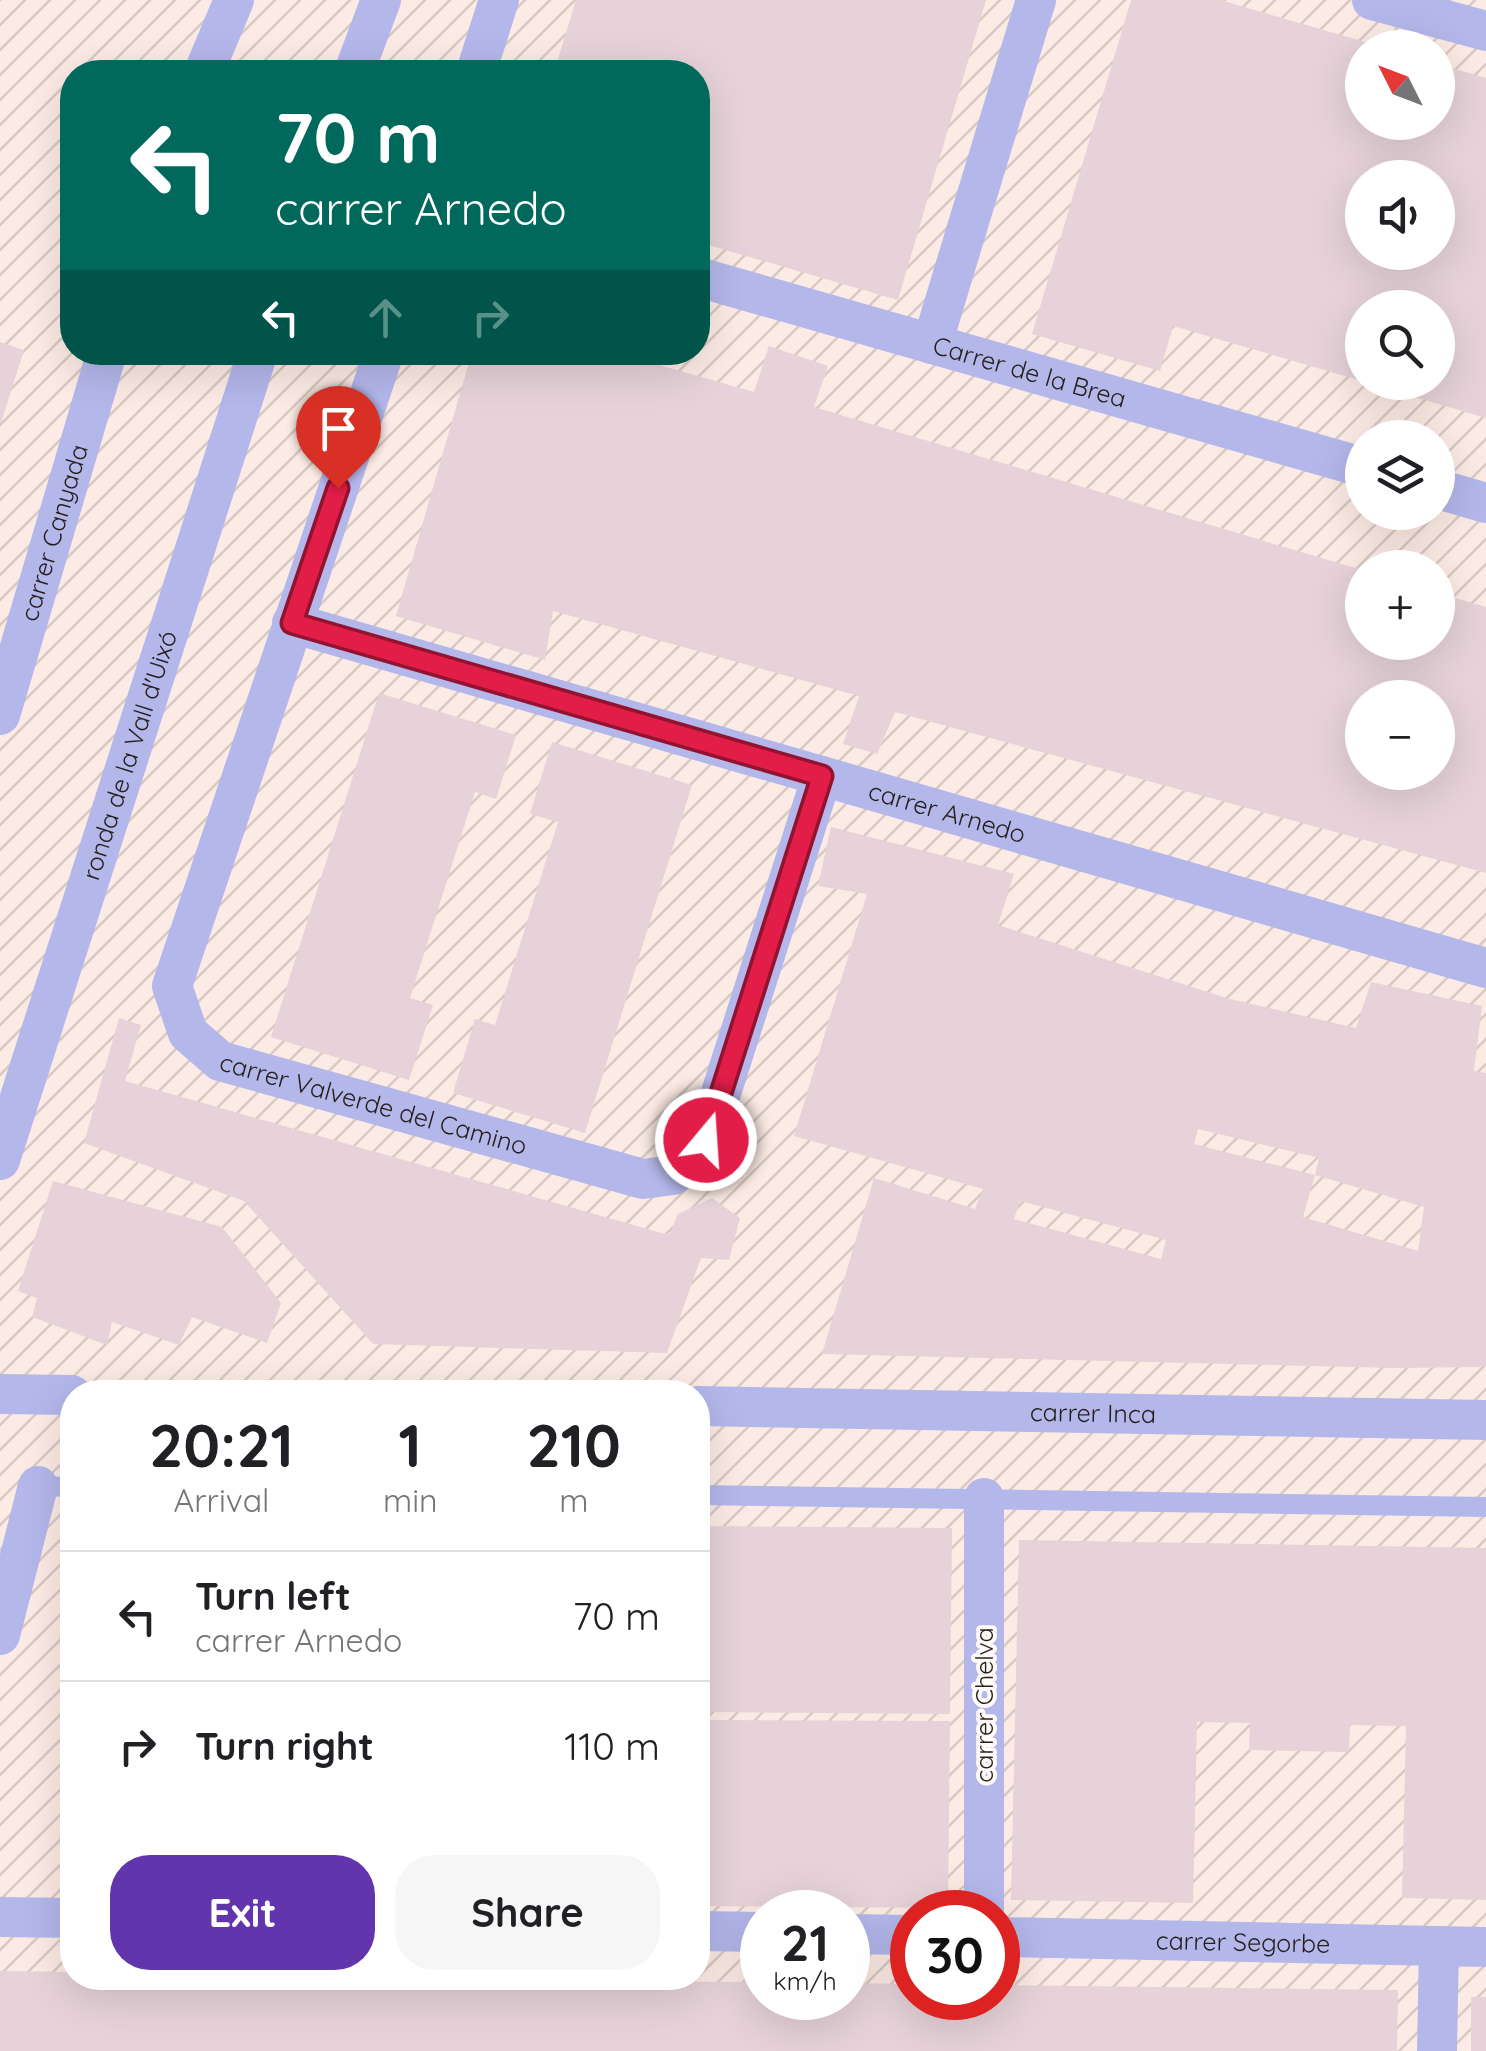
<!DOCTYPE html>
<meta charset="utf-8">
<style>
:root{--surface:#fff;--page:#f6f6f6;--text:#202124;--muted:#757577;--line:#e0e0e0;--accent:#6335ad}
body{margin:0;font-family:Quicksand,sans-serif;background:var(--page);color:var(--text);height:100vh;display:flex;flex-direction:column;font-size:38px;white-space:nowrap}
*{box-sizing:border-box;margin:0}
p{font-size:32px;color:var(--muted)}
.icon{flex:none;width:55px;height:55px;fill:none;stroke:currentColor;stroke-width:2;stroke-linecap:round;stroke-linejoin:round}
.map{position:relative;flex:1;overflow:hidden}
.drawer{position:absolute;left:60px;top:1380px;width:650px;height:610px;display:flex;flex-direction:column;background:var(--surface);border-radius:40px;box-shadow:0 10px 40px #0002}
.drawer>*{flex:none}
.guide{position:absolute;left:60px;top:60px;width:650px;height:305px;border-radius:40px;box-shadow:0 10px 40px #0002;background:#00695c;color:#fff;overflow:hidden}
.needle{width:65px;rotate:312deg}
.controls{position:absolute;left:1345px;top:30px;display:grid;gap:20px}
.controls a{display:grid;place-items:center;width:110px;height:110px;border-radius:50%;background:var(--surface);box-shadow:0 10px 40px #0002;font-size:50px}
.speed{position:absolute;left:740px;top:1890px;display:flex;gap:20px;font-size:50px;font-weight:700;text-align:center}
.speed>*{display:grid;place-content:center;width:130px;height:130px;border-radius:50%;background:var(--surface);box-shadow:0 10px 40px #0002;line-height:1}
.speed small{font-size:25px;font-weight:400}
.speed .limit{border:15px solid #d22;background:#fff;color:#111}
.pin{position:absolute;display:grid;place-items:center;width:85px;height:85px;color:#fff;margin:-102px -42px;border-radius:50% 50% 50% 0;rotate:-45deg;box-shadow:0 0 10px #0007}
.pin .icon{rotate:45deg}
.me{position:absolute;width:110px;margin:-55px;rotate:18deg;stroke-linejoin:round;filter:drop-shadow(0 0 8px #0008)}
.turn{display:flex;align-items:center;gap:35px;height:210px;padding:0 50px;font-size:45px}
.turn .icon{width:130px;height:130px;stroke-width:2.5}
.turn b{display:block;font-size:70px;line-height:85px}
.lanes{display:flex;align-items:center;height:95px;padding:0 50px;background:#0003;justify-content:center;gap:50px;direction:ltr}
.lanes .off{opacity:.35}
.eta{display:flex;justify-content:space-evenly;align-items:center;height:170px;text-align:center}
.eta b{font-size:60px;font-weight:700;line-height:70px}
.primary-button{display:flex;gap:20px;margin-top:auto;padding:20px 50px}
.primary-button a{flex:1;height:115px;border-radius:40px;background:var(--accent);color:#fff;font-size:40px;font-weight:700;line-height:115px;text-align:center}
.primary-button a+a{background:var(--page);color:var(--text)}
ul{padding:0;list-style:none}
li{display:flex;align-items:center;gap:30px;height:130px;padding:0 50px;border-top:2px solid var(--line)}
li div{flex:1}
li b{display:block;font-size:38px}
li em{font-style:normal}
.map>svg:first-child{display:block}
.industrial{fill:url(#industrial-furrows);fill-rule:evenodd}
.building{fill:#e6d2d8;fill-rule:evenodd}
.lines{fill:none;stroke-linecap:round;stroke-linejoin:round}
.service{stroke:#b3b7ea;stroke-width:20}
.minor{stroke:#b3b7ea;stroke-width:40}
.route-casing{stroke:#92132f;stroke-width:25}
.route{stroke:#e11d48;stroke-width:18}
.labels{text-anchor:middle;stroke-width:8;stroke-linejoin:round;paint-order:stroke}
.street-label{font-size:25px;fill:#251e1b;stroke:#fdfaf8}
</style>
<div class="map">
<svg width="1486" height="2051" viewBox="0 0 1486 2051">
<defs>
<pattern id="industrial-furrows" width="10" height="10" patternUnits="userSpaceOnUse" patternTransform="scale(2.5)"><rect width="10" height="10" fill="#fcebe4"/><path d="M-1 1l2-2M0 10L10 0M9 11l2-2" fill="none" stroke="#d8c9c3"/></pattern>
</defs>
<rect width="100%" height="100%" fill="#fdfaf8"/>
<path class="industrial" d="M0 0H1486V2051H0ZM1362 48H1438V122H1362ZM72 72H698V352H72ZM1362 178H1438V252H1362ZM1362 308H1438V382H1362ZM1362 438H1438V512H1362ZM1362 568H1438V642H1362ZM1362 698H1438V772H1362ZM72 1392H698V1978H72ZM762 1912H848V1998H762ZM912 1912H998V1998H912Z"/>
<path class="building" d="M576 0H986L898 300 698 242V72H554Z
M1131 0H1220L1379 46 1362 48V122H1438V64L1486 78V418L1370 384 1438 382V308H1362V381L1173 326 1160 371 1032 334ZM1362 178H1438V252H1362Z
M0 342 24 350 1 423H0Z
M769 346 828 366 814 407 1362 570V642H1438V593L1486 607V873L895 712 877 754 843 744 859 696 553 611 545 660 396 616 472 352H632L631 357 754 392ZM1362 698H1438V772H1362Z
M379 693 516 735 496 799 475 792 410 998 433 1005 409 1080 271 1037Z
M552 742 692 785 585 1133 453 1093 475 1019 495 1025 558 822 530 814Z
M831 827 1014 874 998 925 1230 999 1356 1028 1371 982 1482 1006 1474 1071 1486 1073V1367L1393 1368 822 1354 874 1178 975 1209 983 1189 794 1136 867 894 818 886ZM1198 1129 1319 1158 1315 1175 1424 1207 1418 1251 1303 1217 1315 1175 1194 1144ZM1020 1201 1166 1240 1161 1259 1014 1219Z
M119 1018 141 1025 125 1081 669 1235 678 1214 712 1198 740 1218 729 1260 701 1258 667 1353 373 1344 244 1201 84 1143Z
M53 1181 222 1227 281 1303 267 1343 192 1317 179 1345 112 1322 107 1345 32 1317 37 1298 18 1291Z
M698 1526 952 1528 950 1714 698 1712Z
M1019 1540 1486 1548V1900L1402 1898 1406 1726 1350 1725 1349 1752 1249 1750 1250 1723 1197 1722 1193 1903 1011 1900Z
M69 1637H72V1708L68 1707Z
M68 1716H72V1901H66Z
M698 1720 950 1721 948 1908 698 1906Z
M0 1971 72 1972V1978L762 1982V1998H848V1983L912 1984V1998H998V1985L1398 1990 1397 2051H0Z
M1471 1997H1486V2051H1471Z"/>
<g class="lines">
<path class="service" d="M38 1486 72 1487
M698 1495 1486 1507"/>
<g class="minor">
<path d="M1372 0 1486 31"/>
<path d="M204 72 234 0"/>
<path d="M354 72 381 0"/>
<path d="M476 72 499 0"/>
<path id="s1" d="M698 277 1362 467"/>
<path d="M932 344 1036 0"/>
<path id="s2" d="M384 352 172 986 188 1033 220 1061 643 1179 673 1175 706 1140 822 776"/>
<path d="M1438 489 1486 503"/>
<path id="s3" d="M292 623 1486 968"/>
<path id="s4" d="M0 715 107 352"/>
<path id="s5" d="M0 1160 258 352"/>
<path d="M0 1394 72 1395"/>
<path id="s6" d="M698 1406 1486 1420"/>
<path d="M0 1635 38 1486"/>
<path d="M984 1912V1498"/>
<path d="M0 1917 72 1918"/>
<path d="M698 1931 762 1932"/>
<path d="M848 1934 912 1935"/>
<path id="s7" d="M998 1937 1486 1947"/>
<path d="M1437 2051 1439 1946"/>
</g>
</g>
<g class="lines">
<defs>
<path id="route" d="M338 488 292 623 822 776 706 1140"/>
</defs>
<use href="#route" class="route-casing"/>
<use href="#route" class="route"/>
</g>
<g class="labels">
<g class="street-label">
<text dy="9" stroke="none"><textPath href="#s1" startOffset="345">Carrer de la Brea</textPath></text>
<text dy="9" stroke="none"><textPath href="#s4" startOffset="190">carrer Canyada</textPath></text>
<text dy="9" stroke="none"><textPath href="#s5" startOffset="425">ronda de la Vall d'Uixó</textPath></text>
<text dy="9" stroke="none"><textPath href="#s3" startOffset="682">carrer Arnedo</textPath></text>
<text dy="9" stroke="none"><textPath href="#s2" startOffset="920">carrer Valverde del Camino</textPath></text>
<text dy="9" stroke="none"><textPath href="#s6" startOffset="395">carrer Inca</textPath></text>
<text transform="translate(984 1705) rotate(-90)" y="9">carrer Chelva</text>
<text dy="9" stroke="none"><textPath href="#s7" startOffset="245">carrer Segorbe</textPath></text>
</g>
</g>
</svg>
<div class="controls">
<a><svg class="needle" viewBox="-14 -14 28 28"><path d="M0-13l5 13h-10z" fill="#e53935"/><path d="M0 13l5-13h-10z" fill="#757577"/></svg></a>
<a><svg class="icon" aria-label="sound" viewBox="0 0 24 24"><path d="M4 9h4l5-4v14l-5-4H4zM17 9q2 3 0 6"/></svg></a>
<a><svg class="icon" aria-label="search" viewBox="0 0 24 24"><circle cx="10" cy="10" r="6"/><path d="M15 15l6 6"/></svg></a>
<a><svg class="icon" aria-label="layers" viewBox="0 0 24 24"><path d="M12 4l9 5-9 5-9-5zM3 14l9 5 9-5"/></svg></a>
<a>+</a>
<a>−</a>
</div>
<div class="speed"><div>21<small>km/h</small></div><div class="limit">30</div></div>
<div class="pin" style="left:338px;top:488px;background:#d93025"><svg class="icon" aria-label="arrive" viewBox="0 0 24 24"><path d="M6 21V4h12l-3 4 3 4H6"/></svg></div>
<svg class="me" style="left:706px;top:1140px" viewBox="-20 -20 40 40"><circle r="17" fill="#e11d48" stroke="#fff" stroke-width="3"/><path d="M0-11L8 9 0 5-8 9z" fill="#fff"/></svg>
<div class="guide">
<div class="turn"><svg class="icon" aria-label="left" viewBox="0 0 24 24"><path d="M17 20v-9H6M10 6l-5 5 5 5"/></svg><div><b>70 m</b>carrer Arnedo</div></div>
<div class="lanes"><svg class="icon" aria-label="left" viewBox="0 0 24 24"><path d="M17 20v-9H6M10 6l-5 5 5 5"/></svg><svg class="icon off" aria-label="ahead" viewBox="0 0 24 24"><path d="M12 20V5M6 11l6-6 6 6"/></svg><svg class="icon off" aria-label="right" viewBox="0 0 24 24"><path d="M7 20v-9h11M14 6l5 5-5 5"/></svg></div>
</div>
<section class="drawer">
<div class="eta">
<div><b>20:21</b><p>Arrival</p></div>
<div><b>1</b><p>min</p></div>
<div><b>210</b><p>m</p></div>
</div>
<ul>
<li><svg class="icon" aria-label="left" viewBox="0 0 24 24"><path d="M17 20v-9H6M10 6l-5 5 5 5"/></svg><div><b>Turn left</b><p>carrer Arnedo</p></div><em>70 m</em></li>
<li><svg class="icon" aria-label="right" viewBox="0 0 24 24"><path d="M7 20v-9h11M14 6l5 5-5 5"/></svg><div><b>Turn right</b></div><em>110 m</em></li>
</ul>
<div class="primary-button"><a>Exit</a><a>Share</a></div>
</section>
</div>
